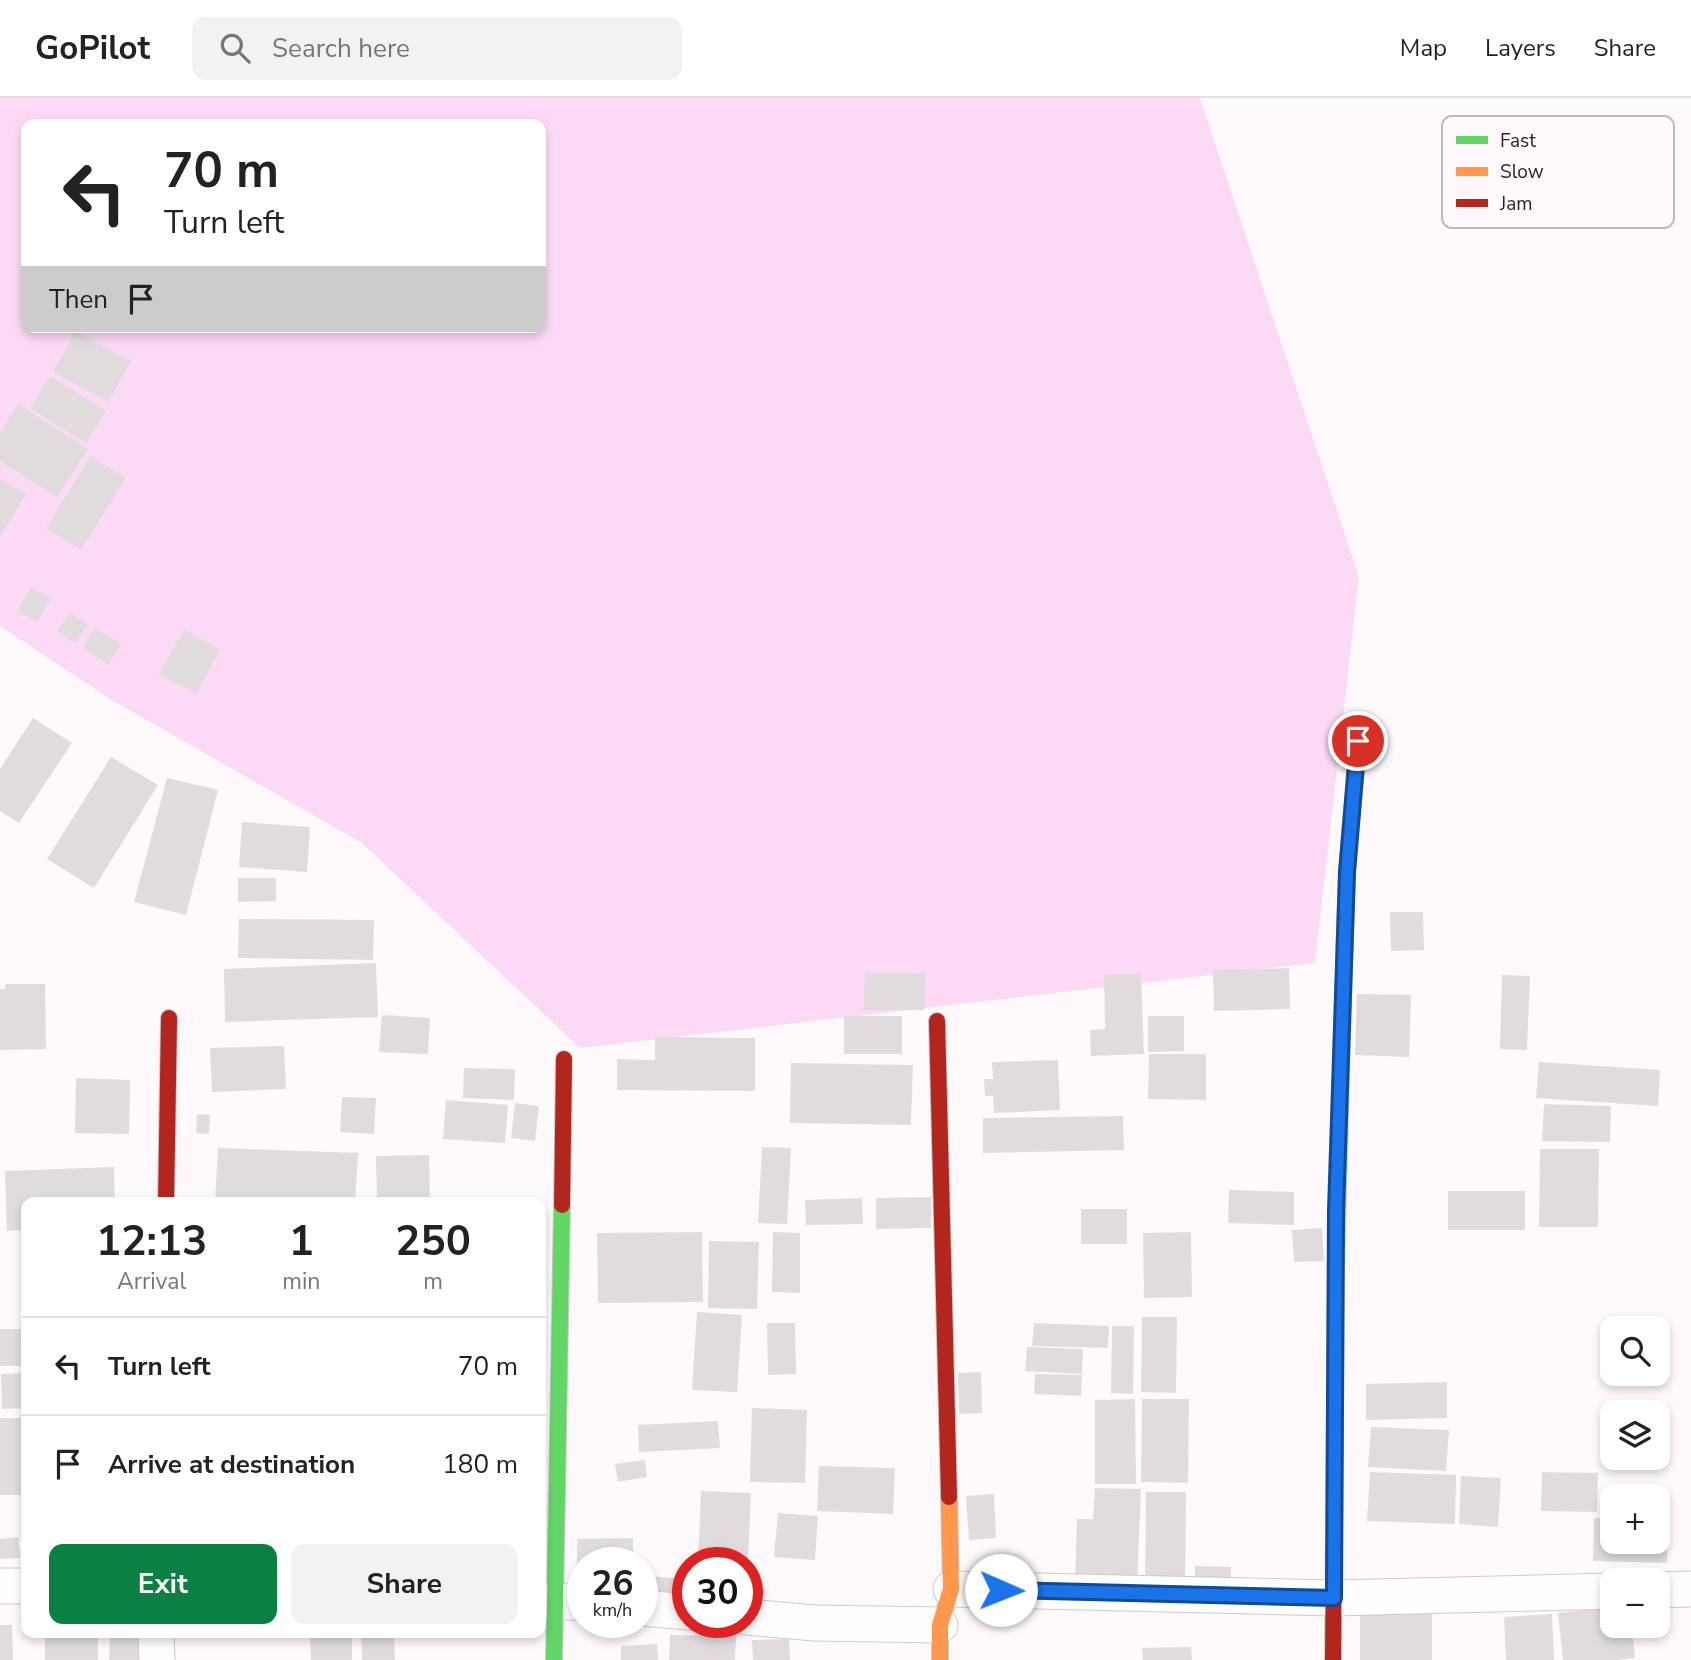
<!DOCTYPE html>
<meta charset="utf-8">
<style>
:root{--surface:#fff;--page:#f2f2f2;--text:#222;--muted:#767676;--line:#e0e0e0;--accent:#0b8043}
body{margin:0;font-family:"Nunito Sans",sans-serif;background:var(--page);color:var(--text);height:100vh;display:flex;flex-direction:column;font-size:26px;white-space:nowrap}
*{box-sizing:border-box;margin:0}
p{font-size:23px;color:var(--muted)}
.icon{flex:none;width:38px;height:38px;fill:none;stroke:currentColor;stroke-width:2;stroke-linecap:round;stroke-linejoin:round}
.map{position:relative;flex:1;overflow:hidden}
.sheet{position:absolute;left:21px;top:1099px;width:525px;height:441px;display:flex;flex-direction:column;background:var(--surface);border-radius:14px;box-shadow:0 4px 10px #0003}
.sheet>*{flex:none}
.guide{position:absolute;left:21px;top:21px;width:525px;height:214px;border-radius:14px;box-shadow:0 4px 10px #0003;background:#fff;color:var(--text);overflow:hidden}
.buttons{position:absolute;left:1600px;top:1218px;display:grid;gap:14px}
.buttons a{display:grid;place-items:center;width:70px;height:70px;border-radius:14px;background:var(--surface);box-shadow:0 4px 10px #0003;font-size:35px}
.speed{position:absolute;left:567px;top:1449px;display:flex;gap:14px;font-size:35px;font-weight:700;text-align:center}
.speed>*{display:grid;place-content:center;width:91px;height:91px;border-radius:50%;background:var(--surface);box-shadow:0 4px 10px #0003;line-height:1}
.speed small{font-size:18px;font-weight:400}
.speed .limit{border:10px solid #d22;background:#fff;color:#111}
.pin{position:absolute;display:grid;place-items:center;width:60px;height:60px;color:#fff;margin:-30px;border:4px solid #fff;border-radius:50%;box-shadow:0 2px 7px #0007}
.me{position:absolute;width:77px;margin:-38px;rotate:91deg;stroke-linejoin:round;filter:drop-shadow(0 0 5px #0008)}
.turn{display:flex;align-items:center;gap:24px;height:147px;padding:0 28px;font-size:32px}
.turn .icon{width:91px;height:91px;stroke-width:2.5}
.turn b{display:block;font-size:49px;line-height:60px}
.then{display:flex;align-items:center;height:66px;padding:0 28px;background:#0003;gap:14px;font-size:26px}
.eta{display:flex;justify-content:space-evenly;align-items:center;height:119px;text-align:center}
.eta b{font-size:42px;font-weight:700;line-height:49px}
.action{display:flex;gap:14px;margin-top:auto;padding:14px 28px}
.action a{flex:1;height:80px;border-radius:14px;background:var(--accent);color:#fff;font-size:28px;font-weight:700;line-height:80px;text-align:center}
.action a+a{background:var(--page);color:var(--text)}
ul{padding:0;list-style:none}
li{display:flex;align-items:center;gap:21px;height:98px;padding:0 28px;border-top:2px solid var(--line)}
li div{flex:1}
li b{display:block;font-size:26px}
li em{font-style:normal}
header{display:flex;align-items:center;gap:42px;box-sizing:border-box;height:98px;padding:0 35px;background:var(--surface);border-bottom:2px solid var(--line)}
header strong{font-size:33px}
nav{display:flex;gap:38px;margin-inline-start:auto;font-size:24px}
.search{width:490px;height:63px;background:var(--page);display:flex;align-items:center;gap:18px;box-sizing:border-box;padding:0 24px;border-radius:14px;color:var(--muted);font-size:26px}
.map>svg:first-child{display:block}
.green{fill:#fcdaf5;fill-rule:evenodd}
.building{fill:#e0dcde}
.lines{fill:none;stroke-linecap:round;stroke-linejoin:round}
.street-casing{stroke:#cdcacc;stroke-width:37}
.fast-casing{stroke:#cdcacc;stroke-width:18}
.slow-casing{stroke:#cdcacc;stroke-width:18}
.jam-casing{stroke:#cdcacc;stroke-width:18}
.street{stroke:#fffeff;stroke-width:35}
.fast{stroke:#63d668;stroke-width:16}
.slow{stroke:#ff974d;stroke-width:16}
.jam{stroke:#b3261e;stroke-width:16}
.route-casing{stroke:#114b97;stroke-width:18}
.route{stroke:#1a73e8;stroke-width:12}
.key{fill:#fff9fd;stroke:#beb9bc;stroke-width:2}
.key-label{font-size:19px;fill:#272426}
</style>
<header>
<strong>GoPilot</strong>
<div class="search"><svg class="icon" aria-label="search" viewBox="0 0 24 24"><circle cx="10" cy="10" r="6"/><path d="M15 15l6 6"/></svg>Search here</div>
<nav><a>Map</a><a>Layers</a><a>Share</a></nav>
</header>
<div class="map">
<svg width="1691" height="1562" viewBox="0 0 1691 1562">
<rect width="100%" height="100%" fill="#fefafc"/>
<path class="green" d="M0 0H1200L1359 479 1315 865 580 950 362 745 110 601 0 528ZM26 26H541V229H26Z"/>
<path class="building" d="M76 233 131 263 108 304 53 274Z
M50 278 106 313 86 345 30 310Z
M18 306 88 351 57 399 0 363V335Z
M91 358 126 380 81 452 46 430Z
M0 381 26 396 0 439Z
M31 489 51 500 37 524 17 513Z
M70 514 88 527 75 545 57 533Z
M95 530 121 546 108 566 82 550Z
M184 532 220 552 196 596 159 576Z
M33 620 72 645 19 725 0 713V671Z
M111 659 158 687 94 790 47 761Z
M167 680 218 692 186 817 134 804Z
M242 724 310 729 307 774 239 769Z
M238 780H276V803L238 804Z
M1390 814H1423L1424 852 1391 853Z
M239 821 374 822 373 862 238 860Z
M376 865 378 919 225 924 224 871Z
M1289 870 1290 911 1214 913 1213 872Z
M865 875H925L924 912H864Z
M1141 876 1144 956 1091 958 1090 932 1105 931 1104 877Z
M1502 877 1530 878 1527 952 1500 951Z
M5 886H45L46 951 0 952V891H5Z
M1357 896 1411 897 1409 959 1355 957Z
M382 917 430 920 428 956 379 954Z
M844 918H902V956H844Z
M1148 918H1184V953L1148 954Z
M655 939 755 940V993L617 992V961L655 962Z
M284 948 286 991 212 994 210 950Z
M1149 956H1206V1002L1148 1001Z
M1058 962 1060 1012 994 1015 993 998H985L984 981H993L992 964Z
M1539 964 1660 972 1658 1008 1536 1000Z
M791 965 913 967 911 1027 790 1025Z
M464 970 515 971 514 1002 463 1000Z
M76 980 130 982 129 1036 75 1035Z
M342 999 376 1000 374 1036 340 1034Z
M446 1002 508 1007 505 1045 443 1041Z
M515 1005 539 1008 535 1043 511 1040Z
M1544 1006 1611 1008 1610 1044 1542 1043Z
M197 1016 210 1017 209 1036 196 1035Z
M1123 1018 1124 1052 983 1055V1020Z
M762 1049 791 1050 787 1126 758 1125Z
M218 1050 358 1055 355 1104H215Z
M1540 1051H1599L1598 1129H1539Z
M429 1057 430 1104H377L376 1058Z
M114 1069 115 1104H26V1132L7 1133 5 1073Z
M1229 1092 1294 1094V1127L1228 1125Z
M1448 1093H1525V1132H1448Z
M931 1099V1130L876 1131V1100Z
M862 1100 863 1126 806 1127 805 1102Z
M1081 1111H1127V1146H1081Z
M1322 1130 1324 1163 1294 1164 1292 1132Z
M702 1134 703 1204 598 1205 597 1135Z
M773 1134 800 1135V1195L772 1194Z
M1191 1134 1192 1199 1144 1200 1143 1135Z
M709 1143 759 1144 757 1211 708 1210Z
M697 1214 742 1217 737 1294 692 1292Z
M1142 1219H1177L1176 1295 1141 1294Z
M767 1225H795L796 1276 768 1277Z
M1034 1225 1109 1228 1108 1250 1032 1248Z
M1112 1228H1134L1133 1296 1111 1295Z
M0 1231H26V1268H0Z
M1027 1249 1083 1251 1082 1276 1025 1273Z
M981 1274 982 1315 959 1316 958 1275Z
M26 1275V1310L2 1311 1 1276Z
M1035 1276 1082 1277 1081 1298 1034 1296Z
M1447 1284V1320L1366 1322V1286Z
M1135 1301 1136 1386H1095V1302Z
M1142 1301H1189L1188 1385 1141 1384Z
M752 1310 807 1312 805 1385 750 1384Z
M0 1320H26V1397H0Z
M718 1323 720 1350 639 1354 638 1327Z
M1371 1329 1449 1332 1446 1373 1368 1369Z
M645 1362 647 1379 618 1384 615 1366Z
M819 1368 895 1370 893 1416 817 1413Z
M1370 1374 1456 1377 1455 1426 1367 1423Z
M1542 1374 1598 1375 1597 1414 1541 1413Z
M1461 1378 1501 1380 1498 1429 1459 1426Z
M1095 1390 1141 1391 1137 1488 1075 1486 1077 1421H1093Z
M701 1393 751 1395 748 1465H698Z
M1146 1394H1186L1185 1487H1145Z
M994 1396 996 1440 969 1442 966 1398Z
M778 1415 818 1418 815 1462 774 1459Z
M1594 1420 1612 1421V1444H1657V1422H1668L1667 1465 1593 1463Z
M18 1439 20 1460 0 1461V1441Z
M633 1440V1465H583V1467H577V1441Z
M1195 1468 1231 1469V1490L1195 1489Z
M648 1478 683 1481 681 1503 646 1500Z
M1612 1509V1528H1632L1635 1560 1617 1562H1563L1558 1515Z
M1432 1514V1562H1360V1515Z
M1552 1516 1554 1562H1506L1504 1519Z
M0 1527H12L13 1562H0Z
M45 1535H98V1562H45Z
M310 1535H352V1562H311Z
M361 1535H394L395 1562H362Z
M110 1536 148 1538 147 1562H109Z
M670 1537 736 1538 735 1562H669Z
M789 1541 790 1562H753L752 1542Z
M657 1546 658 1562H621V1548Z
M1191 1549 1192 1562H1143L1142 1550Z"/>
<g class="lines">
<defs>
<path id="street" d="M0 1488H26
M951 1491 1334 1500 1612 1493
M1657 1492 1691 1491
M541 1502 583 1505
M642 1510 688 1514
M747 1519 815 1525 940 1527
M156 1535 157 1562"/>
<path id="fast" d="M1336 1172 1343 899
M554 1562 562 1107"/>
<path id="slow" d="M1343 899 1347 774 1358 643
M940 1562V1527L951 1491 949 1399"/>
<path id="jam" d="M937 923 949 1399
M166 1104 169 920
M562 1107 564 961
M1333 1562 1336 1172"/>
</defs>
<use href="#street" class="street-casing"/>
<use href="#fast" class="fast-casing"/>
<use href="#slow" class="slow-casing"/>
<use href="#jam" class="jam-casing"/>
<use href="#street" class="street"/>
<use href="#fast" class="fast"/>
<use href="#slow" class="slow"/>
<use href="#jam" class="jam"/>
</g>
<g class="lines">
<defs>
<path id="route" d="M1001 1492 1334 1500 1336 1113 1347 774 1358 643"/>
</defs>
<use href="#route" class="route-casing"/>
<use href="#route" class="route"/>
</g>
<rect x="1442" y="18" width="232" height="112" rx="10" class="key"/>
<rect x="1456" y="38" width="32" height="8" fill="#63d668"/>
<rect x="1456" y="69" width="32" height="9" fill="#ff974d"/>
<rect x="1456" y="101" width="32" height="8" fill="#b3261e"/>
<g class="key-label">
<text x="1500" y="49">Fast</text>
<text x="1500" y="80">Slow</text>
<text x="1500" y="112">Jam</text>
</g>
</svg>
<div class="buttons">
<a><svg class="icon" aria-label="search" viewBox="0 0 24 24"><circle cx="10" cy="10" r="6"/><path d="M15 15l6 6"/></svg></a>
<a><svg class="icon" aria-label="layers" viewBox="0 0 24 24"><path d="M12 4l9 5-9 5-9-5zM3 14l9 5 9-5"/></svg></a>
<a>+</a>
<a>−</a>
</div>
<div class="speed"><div>26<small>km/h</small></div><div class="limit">30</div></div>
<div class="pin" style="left:1358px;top:643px;background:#d93025"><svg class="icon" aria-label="arrive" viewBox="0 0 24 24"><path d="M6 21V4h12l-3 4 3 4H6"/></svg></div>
<svg class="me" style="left:1001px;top:1492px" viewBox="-20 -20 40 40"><circle r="19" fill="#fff"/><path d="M0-13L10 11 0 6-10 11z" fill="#1a73e8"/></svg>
<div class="guide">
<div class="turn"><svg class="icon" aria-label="left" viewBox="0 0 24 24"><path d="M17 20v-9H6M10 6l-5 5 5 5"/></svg><div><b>70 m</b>Turn left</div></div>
<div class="then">Then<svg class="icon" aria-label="arrive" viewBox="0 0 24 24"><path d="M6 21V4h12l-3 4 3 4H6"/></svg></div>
</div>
<section class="sheet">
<div class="eta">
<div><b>12:13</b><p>Arrival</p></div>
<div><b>1</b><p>min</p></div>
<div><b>250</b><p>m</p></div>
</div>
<ul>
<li><svg class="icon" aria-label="left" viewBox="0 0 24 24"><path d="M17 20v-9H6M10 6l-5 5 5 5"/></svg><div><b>Turn left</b></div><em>70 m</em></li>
<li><svg class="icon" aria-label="arrive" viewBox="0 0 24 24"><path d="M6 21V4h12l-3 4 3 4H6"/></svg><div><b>Arrive at destination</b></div><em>180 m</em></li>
</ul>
<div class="action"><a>Exit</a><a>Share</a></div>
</section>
</div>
